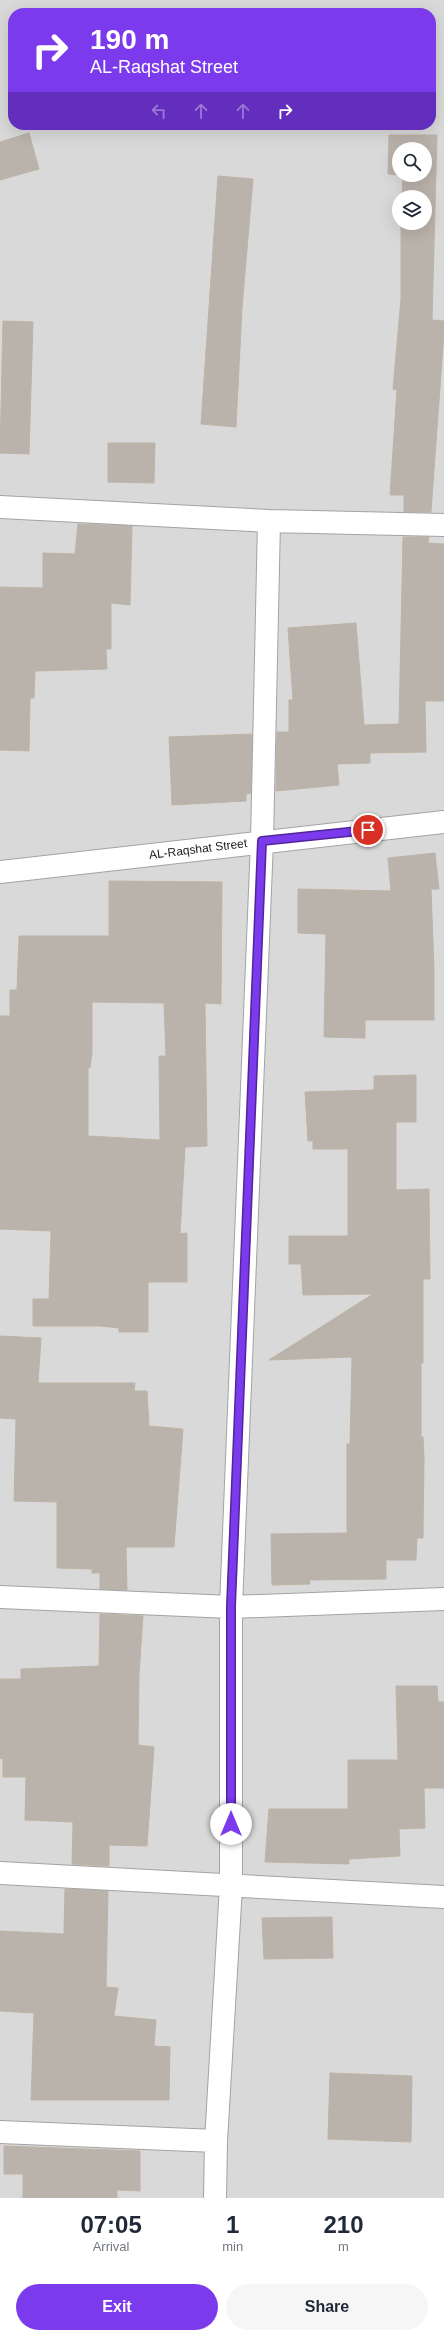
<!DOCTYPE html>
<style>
:root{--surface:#fff;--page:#f6f6f7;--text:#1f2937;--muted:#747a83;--accent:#7c3aed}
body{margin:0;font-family:Helvetica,sans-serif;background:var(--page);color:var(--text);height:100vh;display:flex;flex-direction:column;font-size:15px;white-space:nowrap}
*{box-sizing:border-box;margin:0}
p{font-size:13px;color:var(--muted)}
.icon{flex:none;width:22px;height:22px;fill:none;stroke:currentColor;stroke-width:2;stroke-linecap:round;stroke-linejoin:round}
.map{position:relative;height:2198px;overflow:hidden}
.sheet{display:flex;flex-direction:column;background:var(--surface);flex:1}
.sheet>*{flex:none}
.top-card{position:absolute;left:8px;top:8px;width:428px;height:122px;border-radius:16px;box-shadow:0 4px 16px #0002;background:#7c3aed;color:#fff;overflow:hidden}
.tools{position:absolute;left:392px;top:142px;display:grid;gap:8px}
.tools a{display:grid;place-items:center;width:40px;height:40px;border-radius:50%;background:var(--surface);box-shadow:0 4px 16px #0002;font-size:20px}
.pin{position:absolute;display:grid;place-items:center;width:34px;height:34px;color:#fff;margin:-17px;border:2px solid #fff;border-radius:50%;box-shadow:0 1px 4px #0007}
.me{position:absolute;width:44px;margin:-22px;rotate:0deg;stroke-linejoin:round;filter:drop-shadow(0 0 3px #0008)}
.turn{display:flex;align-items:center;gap:14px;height:84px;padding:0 16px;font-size:18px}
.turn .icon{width:52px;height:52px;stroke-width:2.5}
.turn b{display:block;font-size:28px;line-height:34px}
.lanes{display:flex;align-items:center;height:38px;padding:0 16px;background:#0003;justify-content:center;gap:20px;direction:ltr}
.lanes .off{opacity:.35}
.eta{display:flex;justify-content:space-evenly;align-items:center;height:68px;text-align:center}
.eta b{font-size:24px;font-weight:700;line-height:28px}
.cta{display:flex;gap:8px;margin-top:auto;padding:8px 16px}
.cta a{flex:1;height:46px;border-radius:24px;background:var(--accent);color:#fff;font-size:16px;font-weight:700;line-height:46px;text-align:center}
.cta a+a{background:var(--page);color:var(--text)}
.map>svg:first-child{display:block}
.residential{fill:#dad9d9;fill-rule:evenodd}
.building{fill:#bab3ab;stroke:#beb3a5;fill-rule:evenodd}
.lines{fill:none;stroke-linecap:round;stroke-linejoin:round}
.street-casing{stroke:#a3a3a3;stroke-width:24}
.street{stroke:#fff;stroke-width:22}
.route-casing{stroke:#51269a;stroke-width:10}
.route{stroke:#7c3aed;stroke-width:7}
.labels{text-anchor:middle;stroke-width:3;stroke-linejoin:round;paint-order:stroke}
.street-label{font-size:12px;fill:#1c1c1c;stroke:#fff}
</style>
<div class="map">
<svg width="444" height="2198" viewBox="0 0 444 2198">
<rect width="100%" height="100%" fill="#edebe2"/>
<path class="residential" d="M0 0H444V2198H0ZM13 13H431V125H13ZM399 149H425V175H399ZM399 197H425V223H399Z"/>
<path class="building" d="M29 133 39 169 0 180V142Z
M389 135H437L432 320 444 321V332L431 512H404V495H390L397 390 393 389 401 298V223H425V197H402L403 175H399H425V149H399V175L388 174Z
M218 176 253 179 242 308 236 427 201 424Z
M3 321 33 322 29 454 0 453Z
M108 443H155L154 483 108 482Z
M78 524 132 526 130 605 111 603V649H106L107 669 35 671 34 698H30L29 751 0 750V587L43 588V553L75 554Z
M403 537H429L428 543 444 544V701H425L426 752 370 753V763L337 764 339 785 276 791 277 732H289V700H293L288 628 356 623 364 725 399 724Z
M252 734 251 793 246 794V801L172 805 169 737Z
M435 853 439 889H431L434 969V1020H365V1038L324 1037 326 934 298 933V889L391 891 388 858Z
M109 881 222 882 221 1004 205 1003 207 1146 185 1147 180 1234 187 1233V1282H148V1332H119V1328L100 1326H33V1299H49L51 1231 0 1229V1016H10V990H17L19 936H109ZM92 1002 164 1003 166 1056H159L160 1140 88 1136V1068H90L92 1053Z
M416 1075V1122H396V1190L429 1189 430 1279H423V1363H421V1437H423L424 1458 423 1538H417L416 1560H386V1579L309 1580 310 1584 272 1585 271 1534 347 1533V1444H350L352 1357 269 1360 373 1294 303 1295 301 1264H289V1236H348V1149H313V1141H308L305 1092 374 1090V1076Z
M0 1336 41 1338 38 1383H135L134 1391H147L149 1426 183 1429 174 1547H126L127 1590 100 1589V1573H92V1569L57 1568V1502L14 1501 16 1419 0 1418Z
M100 1614 143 1616 139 1674 138 1745 154 1747 147 1846 109 1845V1866L72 1864 73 1822 25 1820 26 1777H3V1758L0 1759V1679H21V1669L99 1666Z
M396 1686H437L438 1702H444V1788H424L425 1828 399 1829 400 1856 349 1859V1864L265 1862 269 1809H348V1760H398Z
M65 1889 108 1891 106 1987 118 1988 114 2016 156 2020 154 2046 170 2047 169 2100H31L34 2013 0 2011V1931L64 1934Z
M332 1917 333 1958 264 1959 262 1918Z
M330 2073 412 2076 411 2142 328 2139Z
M4 2146 140 2151V2191L117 2190V2198H23V2174H4Z"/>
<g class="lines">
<defs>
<path id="street" d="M0 507 269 521 444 525
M0 872 444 822
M0 1597 231 1607 444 1599
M0 1873 444 1897
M0 2132 216 2141
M215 2198 216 2141 231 1886V1607L262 841 269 521"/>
</defs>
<use href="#street" class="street-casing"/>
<use href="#street" class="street"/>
</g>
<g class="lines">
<defs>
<path id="route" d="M231 1824V1606L262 841 368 830"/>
</defs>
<use href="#route" class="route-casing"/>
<use href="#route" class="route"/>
</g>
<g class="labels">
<g class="street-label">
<text transform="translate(198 849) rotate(-7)" y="4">AL-Raqshat Street</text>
</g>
</g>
</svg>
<div class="tools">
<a><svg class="icon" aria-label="search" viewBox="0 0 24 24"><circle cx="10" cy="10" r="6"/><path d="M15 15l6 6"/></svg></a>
<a><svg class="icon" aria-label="layers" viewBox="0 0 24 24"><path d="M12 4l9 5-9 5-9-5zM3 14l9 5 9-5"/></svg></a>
</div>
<div class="pin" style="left:368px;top:830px;background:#d93025"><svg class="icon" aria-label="arrive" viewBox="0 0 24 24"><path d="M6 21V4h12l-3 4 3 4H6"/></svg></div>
<svg class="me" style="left:231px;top:1824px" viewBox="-20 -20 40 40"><circle r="19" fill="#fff"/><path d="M0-13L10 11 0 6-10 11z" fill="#7c3aed"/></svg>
<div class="top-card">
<div class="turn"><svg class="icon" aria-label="right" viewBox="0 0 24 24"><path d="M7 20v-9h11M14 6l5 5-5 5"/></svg><div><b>190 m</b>AL-Raqshat Street</div></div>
<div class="lanes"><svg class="icon off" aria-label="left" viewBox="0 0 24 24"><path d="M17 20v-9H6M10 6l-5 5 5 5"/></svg><svg class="icon off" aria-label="ahead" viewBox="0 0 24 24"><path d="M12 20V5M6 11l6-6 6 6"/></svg><svg class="icon off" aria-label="ahead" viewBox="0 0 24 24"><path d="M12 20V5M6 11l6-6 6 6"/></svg><svg class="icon" aria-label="right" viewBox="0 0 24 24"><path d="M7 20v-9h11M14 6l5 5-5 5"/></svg></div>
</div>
</div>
<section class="sheet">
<div class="eta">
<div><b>07:05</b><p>Arrival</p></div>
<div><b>1</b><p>min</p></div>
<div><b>210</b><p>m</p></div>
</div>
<div class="cta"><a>Exit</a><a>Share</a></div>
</section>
